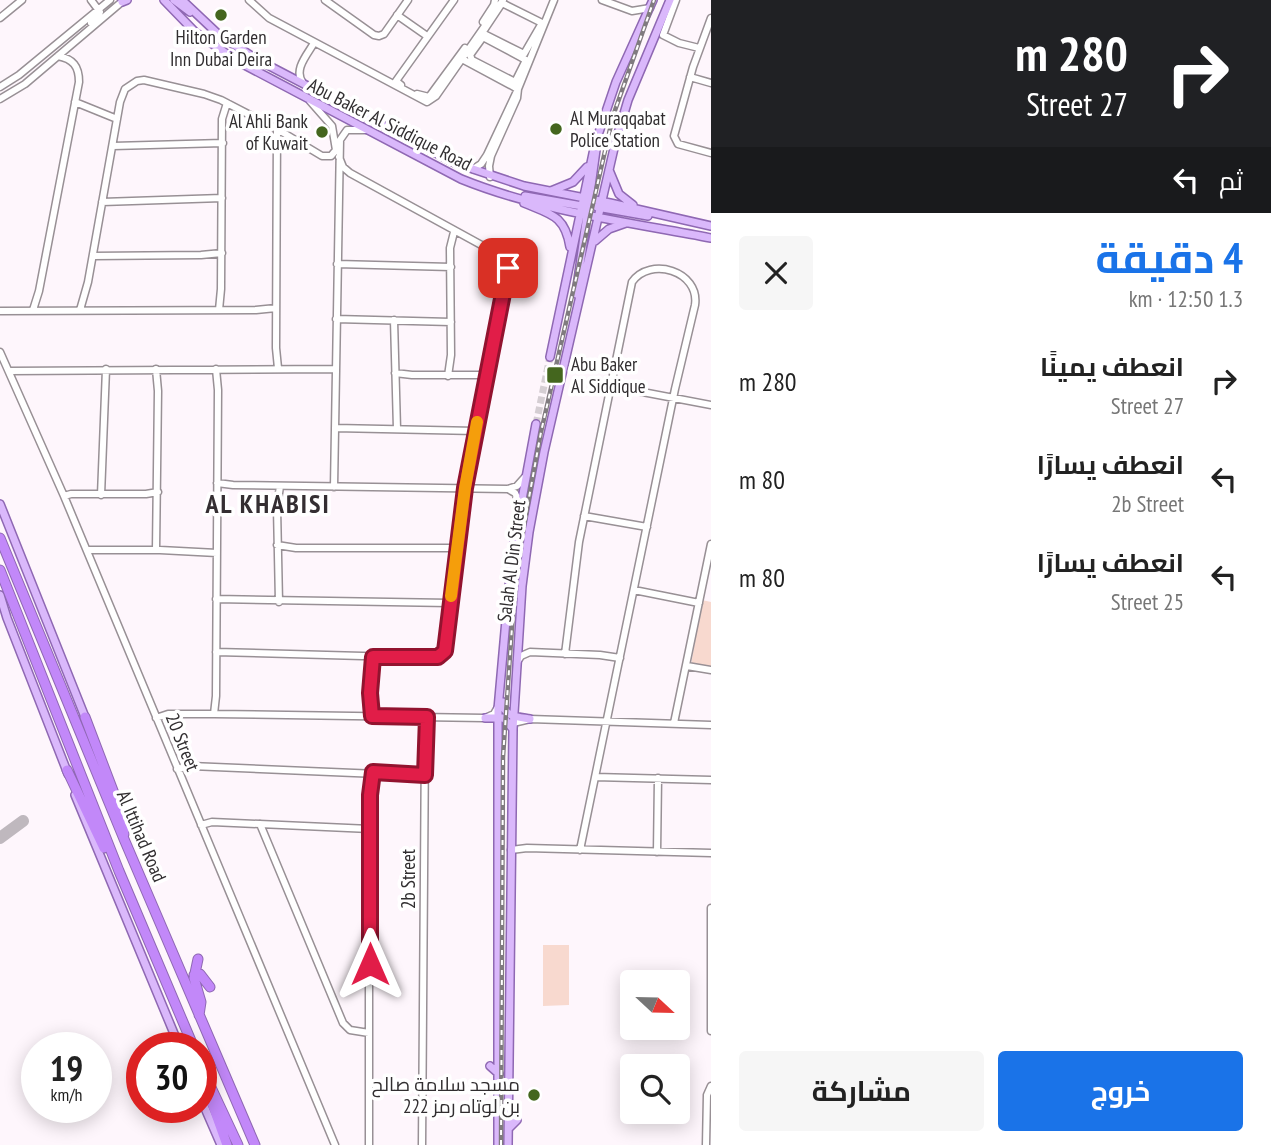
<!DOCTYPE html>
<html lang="ar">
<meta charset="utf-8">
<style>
:root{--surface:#fff;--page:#f6f6f6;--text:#222;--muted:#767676;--accent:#1a73e8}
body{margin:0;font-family:"PT Sans Narrow",Cairo,sans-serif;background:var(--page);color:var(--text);direction:rtl;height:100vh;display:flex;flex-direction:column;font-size:26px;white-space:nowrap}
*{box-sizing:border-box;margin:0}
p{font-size:23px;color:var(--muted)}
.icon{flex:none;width:38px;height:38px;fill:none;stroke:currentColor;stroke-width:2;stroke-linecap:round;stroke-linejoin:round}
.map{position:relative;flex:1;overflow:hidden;direction:ltr}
.drawer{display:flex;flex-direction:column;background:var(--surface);width:560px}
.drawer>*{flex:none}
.hud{background:#202124;color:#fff;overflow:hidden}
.needle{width:46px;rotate:112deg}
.tools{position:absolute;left:620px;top:970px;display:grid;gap:14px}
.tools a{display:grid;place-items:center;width:70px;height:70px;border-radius:7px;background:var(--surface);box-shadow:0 4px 18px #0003;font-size:35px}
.speed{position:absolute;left:21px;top:1032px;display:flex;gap:14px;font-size:35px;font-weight:700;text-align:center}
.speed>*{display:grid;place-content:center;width:91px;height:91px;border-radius:50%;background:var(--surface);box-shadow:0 4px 18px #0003;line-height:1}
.speed small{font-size:18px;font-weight:400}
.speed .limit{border:10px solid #d22;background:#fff;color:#111}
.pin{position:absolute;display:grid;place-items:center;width:60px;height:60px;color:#fff;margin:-30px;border-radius:14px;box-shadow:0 4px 10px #0006}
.me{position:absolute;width:77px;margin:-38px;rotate:0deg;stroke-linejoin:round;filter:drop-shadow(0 0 5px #0008)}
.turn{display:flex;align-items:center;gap:24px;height:147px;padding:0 28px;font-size:32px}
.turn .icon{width:91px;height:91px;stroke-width:2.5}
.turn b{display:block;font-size:49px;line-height:60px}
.then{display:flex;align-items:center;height:66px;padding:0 28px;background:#0003;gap:14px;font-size:26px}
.round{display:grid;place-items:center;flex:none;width:74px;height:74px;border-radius:7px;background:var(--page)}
.headline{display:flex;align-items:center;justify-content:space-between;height:119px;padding:0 28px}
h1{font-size:42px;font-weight:700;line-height:52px;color:var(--accent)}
.cta{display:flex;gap:14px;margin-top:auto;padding:14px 28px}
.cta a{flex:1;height:80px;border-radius:7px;background:var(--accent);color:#fff;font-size:28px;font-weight:700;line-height:80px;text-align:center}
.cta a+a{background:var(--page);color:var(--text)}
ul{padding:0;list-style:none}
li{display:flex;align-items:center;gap:21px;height:98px;padding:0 28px}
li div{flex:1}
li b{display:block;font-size:26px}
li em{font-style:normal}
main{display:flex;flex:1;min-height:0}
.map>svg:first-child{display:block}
.green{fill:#f8d9cf}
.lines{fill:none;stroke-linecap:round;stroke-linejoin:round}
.taxiway{stroke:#bfb8be;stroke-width:12}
.major-tunnel{stroke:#d5ced3;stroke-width:7;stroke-dasharray:7 3.5;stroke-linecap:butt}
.minor-casing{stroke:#989095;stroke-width:9}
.major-casing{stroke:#8f68b3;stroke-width:10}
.highway-casing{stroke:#8f68b3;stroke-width:11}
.minor{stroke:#fff;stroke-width:6}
.major{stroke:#dab8fb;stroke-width:7}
.highway{stroke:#c288f9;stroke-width:9}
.rail-casing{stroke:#807b7f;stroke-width:4.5}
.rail{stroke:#fff;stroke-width:2;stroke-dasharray:5;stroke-linecap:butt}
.route-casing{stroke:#92132f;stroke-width:18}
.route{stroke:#e11d48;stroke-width:12}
.slow{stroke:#f59e0b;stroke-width:12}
.poi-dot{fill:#44661e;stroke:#fff;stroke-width:2.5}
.labels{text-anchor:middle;stroke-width:7;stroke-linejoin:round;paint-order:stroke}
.poi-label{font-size:19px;fill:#312e30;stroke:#fff;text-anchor:start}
.street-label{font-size:19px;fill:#312e30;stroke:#fff}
.district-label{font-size:26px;font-weight:bold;letter-spacing:2px;fill:#342e32;stroke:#fff}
</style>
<main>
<section class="drawer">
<div class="hud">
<div class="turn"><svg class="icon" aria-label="right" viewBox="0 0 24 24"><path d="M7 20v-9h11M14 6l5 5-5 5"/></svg><div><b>280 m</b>27 Street</div></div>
<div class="then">ثم<svg class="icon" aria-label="left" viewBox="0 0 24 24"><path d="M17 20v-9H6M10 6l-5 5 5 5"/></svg></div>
</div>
<div class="headline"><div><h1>4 دقيقة</h1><p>1.3 km · 12:50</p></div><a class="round"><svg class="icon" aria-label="close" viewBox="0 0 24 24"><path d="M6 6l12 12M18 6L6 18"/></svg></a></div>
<ul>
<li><svg class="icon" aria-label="right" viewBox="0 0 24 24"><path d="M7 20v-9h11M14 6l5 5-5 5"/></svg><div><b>انعطف يمينًا</b><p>27 Street</p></div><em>280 m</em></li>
<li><svg class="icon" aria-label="left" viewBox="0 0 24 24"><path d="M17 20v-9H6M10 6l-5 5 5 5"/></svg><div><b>انعطف يسارًا</b><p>2b Street</p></div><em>80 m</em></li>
<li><svg class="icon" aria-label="left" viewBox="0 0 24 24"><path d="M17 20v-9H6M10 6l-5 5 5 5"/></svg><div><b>انعطف يسارًا</b><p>25 Street</p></div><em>80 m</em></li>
</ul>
<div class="cta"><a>خروج</a><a>مشاركة</a></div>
</section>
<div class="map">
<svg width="711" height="1145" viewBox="0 0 711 1145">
<rect width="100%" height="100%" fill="#fef6fc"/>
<path class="green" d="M702 600 711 602V668L691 665Z
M543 945H569V1005L543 1006Z"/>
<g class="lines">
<path class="taxiway" d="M0 838 23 821"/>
<path class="major-tunnel" d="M536 424 550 357"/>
<defs>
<path id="minor" d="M91 0 100 12 98 17 91 23
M249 0 269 18 427 102 436 96 503 0
M325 0 374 35 379 36 384 34 408 0
M602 0 632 11 650 8
M676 0 663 35 679 43 699 48
M502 3 542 23 524 54 482 33Z
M397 15 427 36
M0 18 22 0
M711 18 693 67 674 136 678 144 711 153
M483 22 494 5 495 0
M483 37 526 60 515 82 472 60 470 55Z
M462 59 516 88
M690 77 711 83
M303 83C293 70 307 55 314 43
M401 85 396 81 454 0
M0 87 19 75 110 0
M417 94 429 97 465 48
M0 99 25 84 124 0
M310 101 332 126 336 150
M75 102 117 119
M277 129 276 348 278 368
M113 146 223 143
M473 169 481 164 487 155 518 89 554 0
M490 177 489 166 491 156 517 98 518 89
M102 202 222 198
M93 256 201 255 222 253
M337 264 451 267
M33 310 39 291 79 82C79 66 73 59 58 56
M80 310 88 282 120 102 125 89 137 81 144 80 204 94 221 100 277 129 322 156H331L336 150
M219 310 221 289 222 119 227 103
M0 311 256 310 276 308
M336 319 451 322
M394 320 397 429
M0 352 64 496 335 1145
M156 369 158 391 156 550
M9 371 336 369
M395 373 412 375H487
M448 376 451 355 450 248 454 232
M611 386 711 405
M335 428 476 431
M217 483 233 485 508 489 517 486 525 477
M334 487 340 140 347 130H366
M508 489 515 493 520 504
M101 495 106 369
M64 496 71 494H146L158 492
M584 516 647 527
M277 545 296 548H456
M87 550H160L217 553
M634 590 699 603
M216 599 450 603
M279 602 277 508 280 486
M216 652 435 658 441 656 445 651 465 488 508 264 505 258 350 173 343 167 339 157
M565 654 579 542 632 282C650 256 700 271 695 305L675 389 580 850
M517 662 521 656 530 652 600 655 620 658
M687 666 711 670
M214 714 216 696 218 390 216 369
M369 716 371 680 369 657
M156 718 168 714H214L485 718 494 714 498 707
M513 723 530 719 711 725
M674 723 711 544
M177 769 191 766 425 776
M369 772V1145
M595 777 711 780
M260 824 343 1023 350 1030 369 1033
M201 825 212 822 370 829
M511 850 527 848 711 853
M657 852 658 778
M711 908V1031
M422 1145 425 740 427 717
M706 1145 707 1095 711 1086"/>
<path id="major" d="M164 0 195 32 237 61 461 179C540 211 628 222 711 238
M174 0 190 12
M182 0 218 34 256 59 455 163 524 186 610 203 711 226
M122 2 127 0
M609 170 619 194 633 205
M551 191 573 182 587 167
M525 196 582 206
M524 203C550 214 565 215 570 247
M597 207 648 216
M595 241 609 229 626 223
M576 294 596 150
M550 357 595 144 616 82 653 0
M0 504 85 717
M0 595 7 618 68 774
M503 702C503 717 518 717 530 719
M485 718H504L512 728
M75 795 180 1048
M490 1066 499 1074
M201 1099 221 1145
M509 1128 517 1120
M498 1145V709L512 553 536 424
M508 1145 513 729 522 586 529 532 544 452 615 144 628 100 670 0"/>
<path id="highway" d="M0 538 124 839 255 1145
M0 570 119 871 194 1048
M85 717 123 817 124 834
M67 770 104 848
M198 959 194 978 201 1002 199 1015
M194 975 200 974 210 987
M201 1066 238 1145
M204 1081 227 1145"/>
</defs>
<use href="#minor" class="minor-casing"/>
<use href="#major" class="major-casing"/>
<use href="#highway" class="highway-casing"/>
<use href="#minor" class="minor"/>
<use href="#major" class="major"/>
<use href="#highway" class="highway"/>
<defs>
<path id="rail" d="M501 1145 503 757 516 569 541 432 613 116 654 0"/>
</defs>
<use href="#rail" class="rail-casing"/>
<use href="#rail" class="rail"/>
</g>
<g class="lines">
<defs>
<path id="route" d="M370 964V795L373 772 425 775 427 717 372 716 370 693 373 657H438L445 651 465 488 508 268"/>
</defs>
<use href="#route" class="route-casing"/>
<use href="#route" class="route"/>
<path class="slow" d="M451 596 465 488 477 422"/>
</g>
<g class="poi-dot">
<circle cx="221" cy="15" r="7"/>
<circle cx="556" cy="129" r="7"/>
<circle cx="322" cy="132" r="7"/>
<rect x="546" y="366" width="18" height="18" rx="3.5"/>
<circle cx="534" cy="1095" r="7"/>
</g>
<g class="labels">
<g class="poi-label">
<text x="221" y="44" text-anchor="middle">Hilton Garden<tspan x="221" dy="22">Inn Dubai Deira</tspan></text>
<text x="570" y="125">Al Muraqqabat<tspan x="570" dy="22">Police Station</tspan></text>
<text x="308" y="128" text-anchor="end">Al Ahli Bank<tspan x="308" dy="22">of Kuwait</tspan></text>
<text x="571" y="371">Abu Baker<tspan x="571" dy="22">Al Siddique</tspan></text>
<text x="520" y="1091" text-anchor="end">مسجد سلامة صالح<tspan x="520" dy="22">بن لوتاه رمز 222</tspan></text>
</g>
<g class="street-label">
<text transform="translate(390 124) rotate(27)" y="7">Abu Baker Al Siddique Road</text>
<text transform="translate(511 561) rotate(-83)" y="7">Salah Al Din Street</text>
<text transform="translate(183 742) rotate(68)" y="7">20 Street</text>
<text transform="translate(142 836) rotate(67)" y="7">Al Ittihad Road</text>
<text transform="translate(408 879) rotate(-90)" y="7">2b Street</text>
</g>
<g class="district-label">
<text x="268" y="513">AL KHABISI</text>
</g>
</g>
</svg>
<div class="tools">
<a><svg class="needle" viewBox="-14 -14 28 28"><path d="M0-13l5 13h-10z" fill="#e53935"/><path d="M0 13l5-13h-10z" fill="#767676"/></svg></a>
<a><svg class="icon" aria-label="search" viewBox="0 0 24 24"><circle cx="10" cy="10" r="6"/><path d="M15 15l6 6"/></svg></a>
</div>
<div class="speed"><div>19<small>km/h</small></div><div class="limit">30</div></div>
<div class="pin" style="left:508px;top:268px;background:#d93025"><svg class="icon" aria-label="arrive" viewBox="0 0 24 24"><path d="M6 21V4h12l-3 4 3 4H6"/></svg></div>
<svg class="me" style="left:370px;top:964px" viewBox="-20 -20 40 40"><path d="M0-17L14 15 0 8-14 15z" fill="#e11d48" stroke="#fff" stroke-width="4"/></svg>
</div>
</main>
